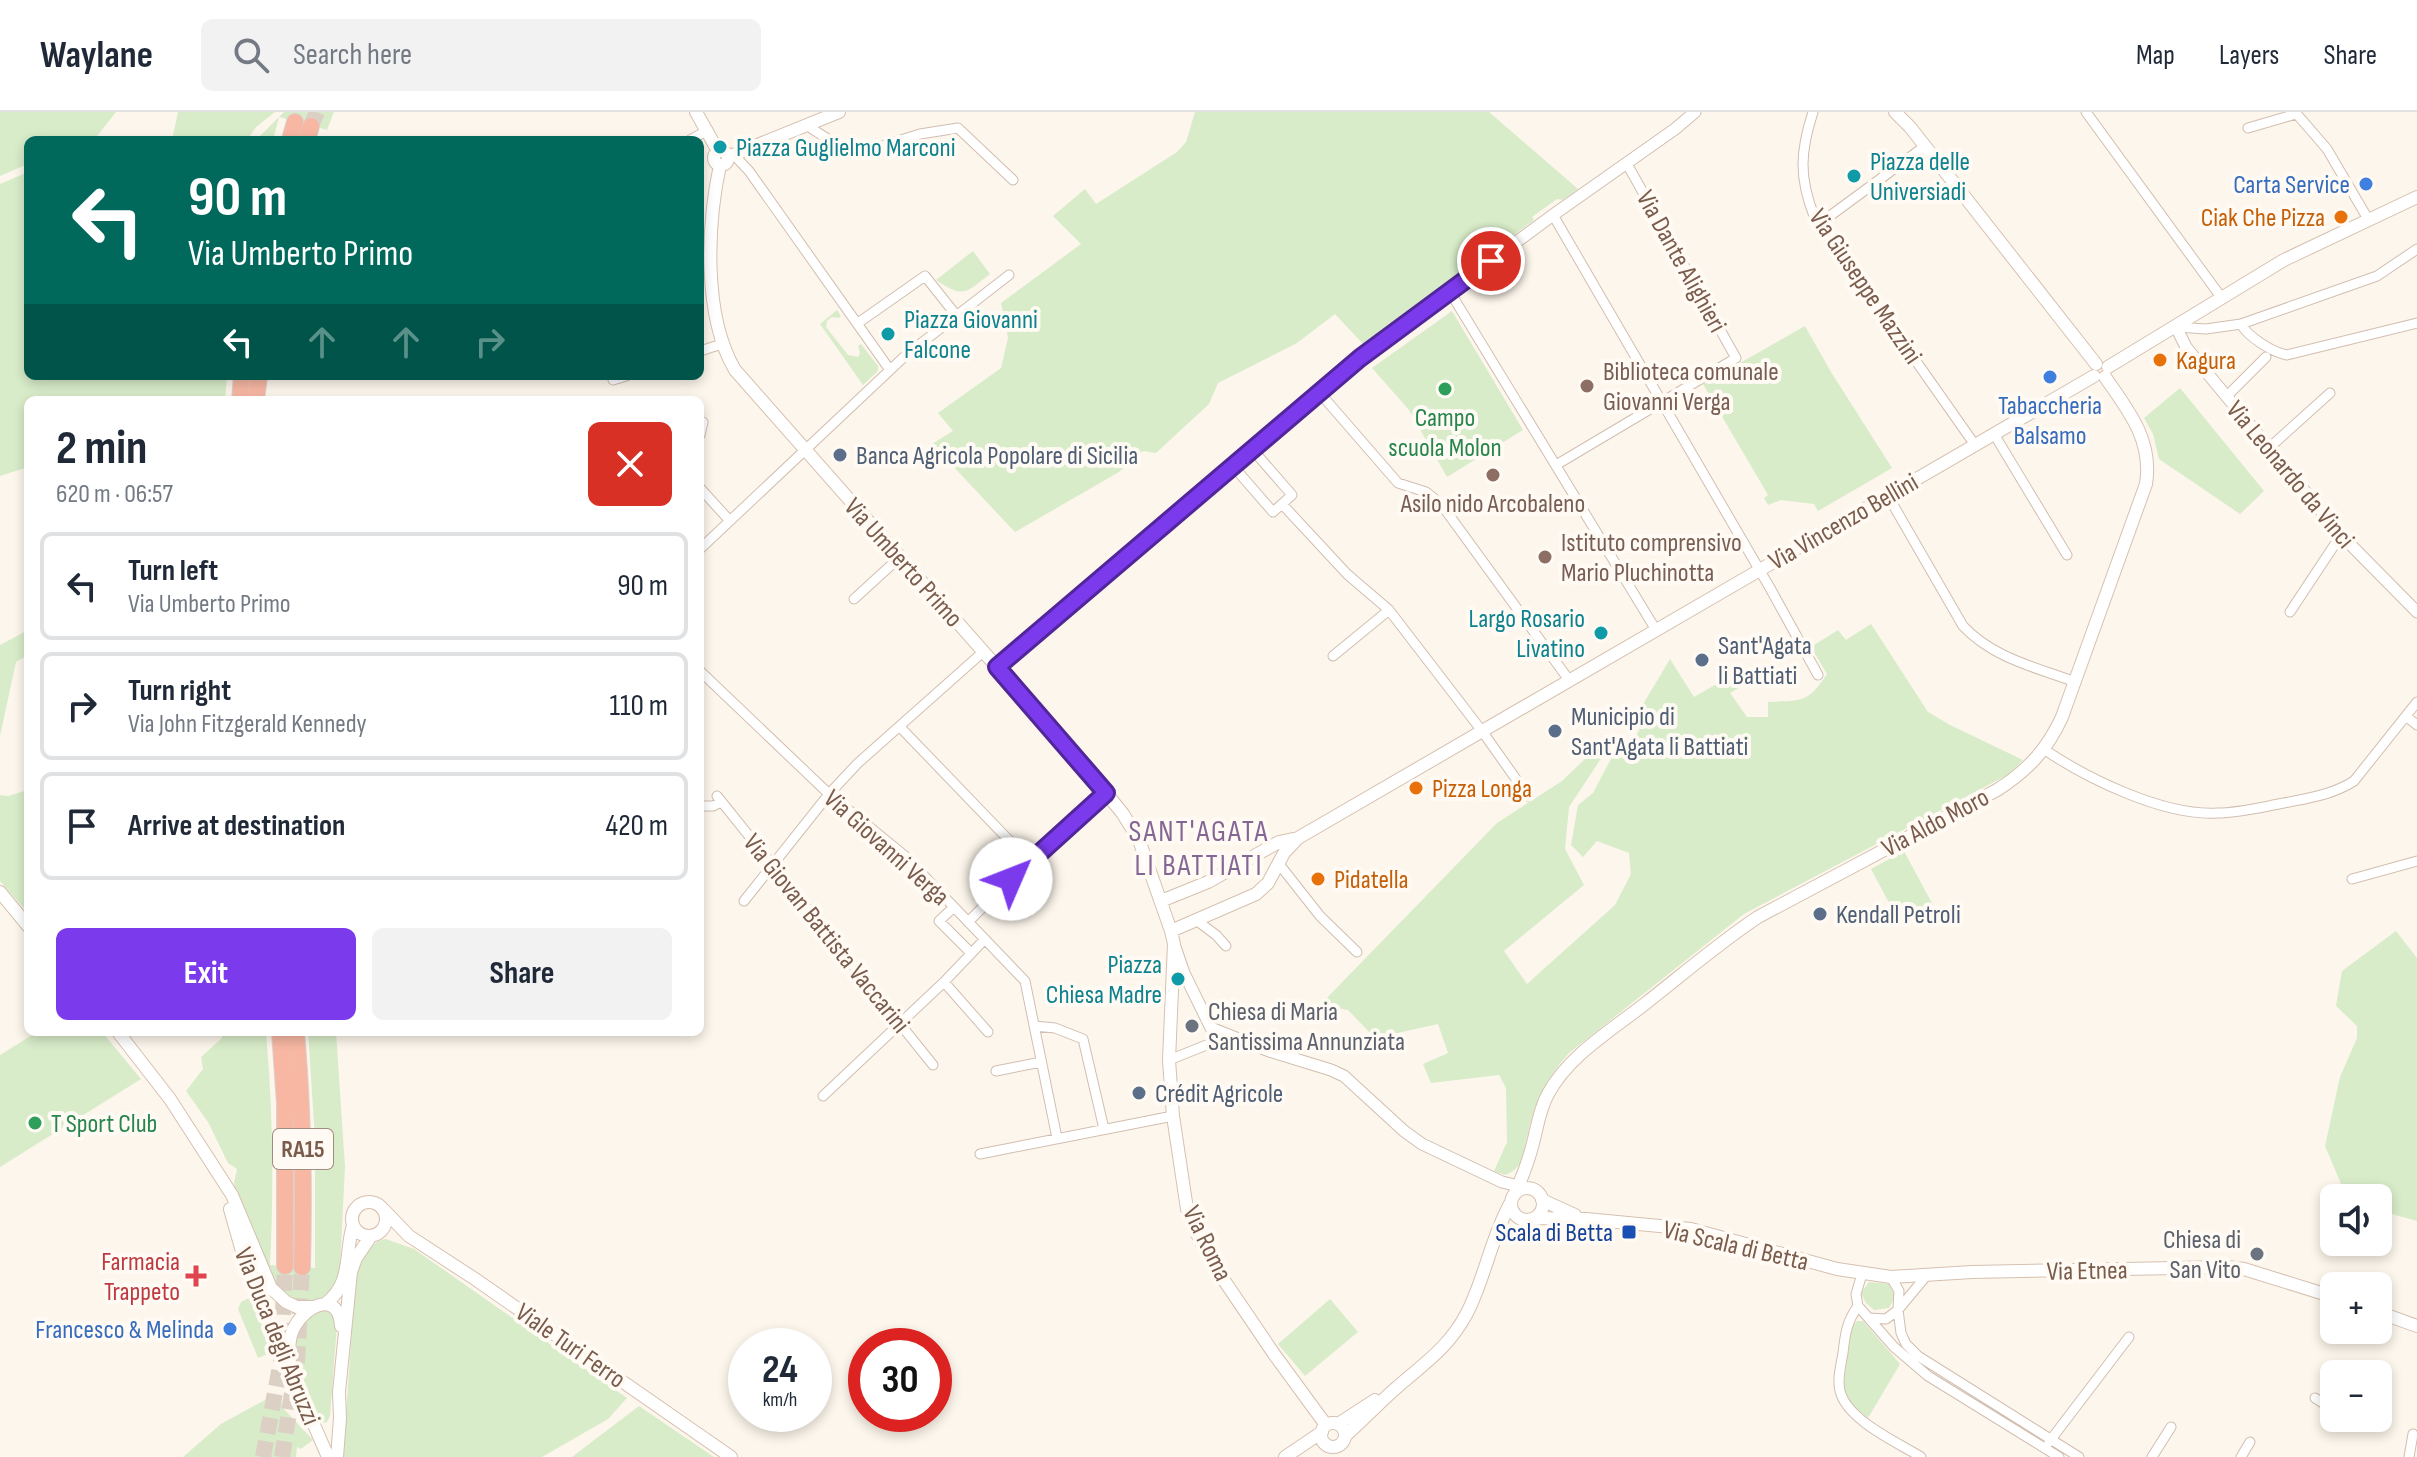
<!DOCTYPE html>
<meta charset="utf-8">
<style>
:root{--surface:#fff;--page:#f2f2f3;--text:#1f2937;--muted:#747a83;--line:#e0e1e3;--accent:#7c3aed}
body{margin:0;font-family:"Sofia Sans Condensed",sans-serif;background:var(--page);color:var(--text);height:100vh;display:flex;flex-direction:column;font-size:30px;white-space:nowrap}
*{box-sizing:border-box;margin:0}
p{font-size:26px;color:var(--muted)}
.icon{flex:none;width:44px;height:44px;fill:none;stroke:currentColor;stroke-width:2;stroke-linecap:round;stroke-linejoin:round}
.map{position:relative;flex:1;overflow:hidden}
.panel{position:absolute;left:24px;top:284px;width:680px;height:640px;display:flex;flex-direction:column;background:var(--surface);border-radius:12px;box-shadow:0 4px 12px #0003}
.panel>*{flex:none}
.top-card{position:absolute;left:24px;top:24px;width:680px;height:244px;border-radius:12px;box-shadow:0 4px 12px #0003;background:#00695c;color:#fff;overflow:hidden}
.tools{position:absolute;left:2320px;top:1072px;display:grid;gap:16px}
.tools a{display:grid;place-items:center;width:72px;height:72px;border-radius:12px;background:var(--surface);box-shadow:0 4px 12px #0003;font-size:40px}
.speed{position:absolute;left:728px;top:1216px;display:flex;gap:16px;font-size:40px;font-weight:700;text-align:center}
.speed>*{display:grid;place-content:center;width:104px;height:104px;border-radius:50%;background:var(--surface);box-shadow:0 4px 12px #0003;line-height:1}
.speed small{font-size:20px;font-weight:400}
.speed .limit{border:12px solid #d22;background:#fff;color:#111}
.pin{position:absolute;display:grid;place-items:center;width:68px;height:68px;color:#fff;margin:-34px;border:4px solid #fff;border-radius:50%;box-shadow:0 2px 8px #0007}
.me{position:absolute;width:88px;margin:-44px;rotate:46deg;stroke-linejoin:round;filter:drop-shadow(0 0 6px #0008)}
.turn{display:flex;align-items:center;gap:28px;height:168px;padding:0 32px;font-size:36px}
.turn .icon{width:104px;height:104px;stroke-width:2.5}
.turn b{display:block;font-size:56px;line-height:68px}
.lanes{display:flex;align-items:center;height:76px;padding:0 32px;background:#0003;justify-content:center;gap:40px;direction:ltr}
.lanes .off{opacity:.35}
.round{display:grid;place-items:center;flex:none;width:84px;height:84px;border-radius:12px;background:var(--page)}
.overview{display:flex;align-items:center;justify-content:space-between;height:136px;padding:0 32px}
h1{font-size:48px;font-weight:700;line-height:60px}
.button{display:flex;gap:16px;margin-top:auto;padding:16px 32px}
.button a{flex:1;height:92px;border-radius:12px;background:var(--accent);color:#fff;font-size:32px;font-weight:700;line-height:92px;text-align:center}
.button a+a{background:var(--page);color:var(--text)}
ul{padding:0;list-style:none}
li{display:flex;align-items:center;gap:24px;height:108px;margin:0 16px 12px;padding:0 16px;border:4px solid var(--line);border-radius:12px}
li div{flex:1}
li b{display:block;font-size:30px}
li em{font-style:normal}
header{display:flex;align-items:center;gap:48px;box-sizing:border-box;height:112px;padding:0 40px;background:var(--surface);border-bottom:2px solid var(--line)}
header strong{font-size:38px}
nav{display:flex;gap:44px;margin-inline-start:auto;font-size:28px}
.search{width:560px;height:72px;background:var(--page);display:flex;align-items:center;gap:20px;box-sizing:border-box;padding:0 28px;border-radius:12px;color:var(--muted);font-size:30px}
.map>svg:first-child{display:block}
.green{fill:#d8ecc9}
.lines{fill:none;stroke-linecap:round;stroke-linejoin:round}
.motorway-tunnel{stroke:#dcd0c4;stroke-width:16;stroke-dasharray:16 8;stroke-linecap:butt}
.minor-casing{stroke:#d1beb0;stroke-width:11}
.tertiary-casing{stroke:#d1beb0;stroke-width:13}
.secondary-casing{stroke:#d6c0b0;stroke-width:14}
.motorway-casing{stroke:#dad1cd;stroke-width:18}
.minor{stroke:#fff;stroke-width:9}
.tertiary{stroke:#fff;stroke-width:11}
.secondary{stroke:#fff;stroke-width:12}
.motorway{stroke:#f7b7a3;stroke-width:16}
.route-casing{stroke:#51269a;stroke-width:20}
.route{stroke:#7c3aed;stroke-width:14}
.culture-dot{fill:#0f9aa8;stroke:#fffaf3;stroke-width:3}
.shop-dot{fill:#3f7fe0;stroke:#fffaf3;stroke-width:3}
.food-dot{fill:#e8710a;stroke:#fffaf3;stroke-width:3}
.education-dot{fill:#8d6e63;stroke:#fffaf3;stroke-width:3}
.leisure-dot{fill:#2e9e5b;stroke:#fffaf3;stroke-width:3}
.service-dot{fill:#5c6f8a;stroke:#fffaf3;stroke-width:3}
.worship-dot{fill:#6b7280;stroke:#fffaf3;stroke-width:3}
.transit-dot{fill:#1a4fb4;stroke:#fffaf3;stroke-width:3}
.health-dot{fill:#e0444e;stroke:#fffaf3;stroke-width:3}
.labels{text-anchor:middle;stroke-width:8;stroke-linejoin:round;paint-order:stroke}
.shield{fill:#fffaf3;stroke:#a28b7f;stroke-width:2}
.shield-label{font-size:24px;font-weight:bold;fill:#7a5c4d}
.culture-label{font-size:26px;fill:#0d838f;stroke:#fffaf3;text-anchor:start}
.shop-label{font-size:26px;fill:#366cbe;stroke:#fffaf3;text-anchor:end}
.food-label{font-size:26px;fill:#c56008;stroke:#fffaf3;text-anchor:start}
.street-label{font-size:26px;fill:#7a5c4d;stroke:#fffaf3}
.education-label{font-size:26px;fill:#785e54;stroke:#fffaf3;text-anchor:start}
.leisure-label{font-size:26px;fill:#27864d;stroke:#fffaf3}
.service-label{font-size:26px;fill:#4e5e75;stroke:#fffaf3;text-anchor:start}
.worship-label{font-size:26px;fill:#5b616d;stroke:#fffaf3;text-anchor:start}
.transit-label{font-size:26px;fill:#164399;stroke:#fffaf3;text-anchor:end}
.health-label{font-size:26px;fill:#be3a42;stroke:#fffaf3;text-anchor:end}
.quarter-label{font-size:30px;letter-spacing:2px;fill:#846695;stroke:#fffaf3}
</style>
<header>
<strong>Waylane</strong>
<div class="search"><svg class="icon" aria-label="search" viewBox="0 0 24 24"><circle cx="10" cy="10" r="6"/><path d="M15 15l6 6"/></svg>Search here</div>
<nav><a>Map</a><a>Layers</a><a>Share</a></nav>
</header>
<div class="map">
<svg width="2417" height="1345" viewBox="0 0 2417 1345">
<rect width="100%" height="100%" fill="#fdf6ec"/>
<path class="green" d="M0 0H116L94 28H28V52L0 64Z
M178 0H275L256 15 247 28H172Z
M284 0H334L327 18 279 5 273 28H256Z
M1195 0H1489L1578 77 1563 88 1557 87 1532 105 1534 108 1421 191H1417L1415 197 1364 233 1335 202 1297 231 1218 271 1209 292 1156 341 1143 339 1119 360 1015 420 932 332 953 319 938 301 1001 256 1008 226 1001 191 1081 132 1053 104 1085 77 1096 92 1177 40 1186 30Z
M28 60V264H227L225 288H28V355L0 364V72Z
M973 139 990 162C965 181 964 187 936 168Z
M837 198 841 204 839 206 832 205 827 209 826 215 848 243 858 245 860 241 858 234 861 232 878 254V259L863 273 820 212Z
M1452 199 1523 318 1447 365 1409 298 1372 256Z
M1805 214 1831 260 1892 356 1818 399 1814 392 1781 388 1768 393 1764 386 1768 383 1703 272Z
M2180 276 2264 379 2240 402 2159 347 2153 322 2144 306Z
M1871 512 1928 600 1950 613 2023 648 2009 662 1996 669 1744 802 1569 941C1539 974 1531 1002 1523 1045 1519 1055 1515 1059 1505 1063L1494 1059 1507 1030 1506 976 1499 963 1431 971 1423 952 1448 941 1438 912 1375 926 1348 898 1320 893 1497 711 1562 669 1588 644 1608 636 1569 695 1565 737 1584 773 1504 839 1527 872 1615 793 1631 762 1629 741 1597 729 1583 745 1571 733 1578 693 1593 681 1614 641 1629 635 1639 619 1642 594 1670 547 1694 585 1734 562 1742 574 1730 581 1747 605H1768V590C1802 588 1807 592 1827 562L1811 535 1838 518 1846 528Z
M28 518V543L16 550 0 624V533Z
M28 678V801L0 769V683L8 684Z
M1904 739 1934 795 1901 813 1871 757Z
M2396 819 2417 846V1109L2378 1098V1086H2347L2325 1034 2340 965 2357 926V914L2336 894 2342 859Z
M37 920H102L141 967 0 1055V943Z
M222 920H266C273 998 274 1075 270 1153L315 1156V1027L308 920H336L345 1055 340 1155C336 1175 327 1185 309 1192L287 1185 276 1176 236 1080 234 1071 237 1057 228 1051 208 1010 186 979 203 957 201 945 222 926Z
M386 1127 414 1137 627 1286 608 1307 542 1345H343L356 1159C364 1146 370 1129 386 1127Z
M1869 1170 1889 1172 1895 1185 1889 1196 1874 1198 1866 1191 1861 1181Z
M251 1185 272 1240 258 1246 238 1197 241 1190Z
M1330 1187 1358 1220 1305 1264 1278 1232Z
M322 1197 333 1199 337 1213 330 1304 327 1310 321 1311 316 1309 294 1265 296 1222 303 1208Z
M1857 1209H1863L1900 1252 1868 1306 1850 1291 1843 1280 1851 1216Z
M274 1283 279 1284 283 1296 313 1328 301 1337 297 1335 296 1345H183L221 1312Z
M639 1294 714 1345H572Z"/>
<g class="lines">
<path class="motorway-tunnel" d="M311 14 317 0
M263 1345 281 1249 285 1154
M282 1345 297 1250 302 1155"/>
<defs>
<path id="minor" d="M1813 0C1800 40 1799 65 1814 104L1975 333
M2086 0 2221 185
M2295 0 2327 37 2368 107
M806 13C824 24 842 39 863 40L920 22 958 16 1013 68
M2248 16 2296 2
M690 28 708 18
M734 43 749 59 890 258
M1553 103 1770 476 1818 563
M1819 112 1925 34
M1450 180 1656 518
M858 211 925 164 956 203
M2241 212C2248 225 2272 240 2287 243L2417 211
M2176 215 2206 217 2241 212 2377 164 2417 137
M700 239 722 232
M613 268 626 264
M1319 280 1398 371 1426 380 1441 392 1569 568
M2226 285 2266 245
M1994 322 2067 443
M700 323 703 310
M2269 336 2330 281
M1556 353 1736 246 1627 52
M1233 354 1273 400 1292 383 1252 337
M700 376 730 409
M1888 384 1963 514C1993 546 2035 555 2075 570
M1282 392 1347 462 1389 498 1482 619 1528 684
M700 437 906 243 1009 163
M854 487 900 445
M2290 500 2341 423
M1333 544 1389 498
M700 559 829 682 905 744 1025 869 1057 1026
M2406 604 2417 613
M900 615 1029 749
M2045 638C2088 667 2164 704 2217 701 2239 701 2262 695 2284 691 2309 686 2332 683 2354 669L2417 590
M717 684 933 953
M700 694H713L721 690
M1279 752 1320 804 1357 840
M2352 767 2417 749
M744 789 829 682 858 651 983 540
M954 795 939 809 971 841
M1196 808 1216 823 1226 834
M968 810 1029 749 1106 681
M944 870 988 920
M1034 914 1055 916 1083 927 1104 1017
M1169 948 1214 930 1218 920
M996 959 1041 950
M823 984 944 870 985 827
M980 1042 1173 1004
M1862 1162 1856 1182 1858 1194 1894 1235 1928 1264 2059 1345
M1927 1163 1898 1198 1901 1221 1906 1232 1918 1244 2079 1345
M1858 1194C1847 1209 1845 1222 1843 1241 1841 1253 1837 1267 1840 1279 1847 1308 1897 1330 1921 1345
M1869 1206 1886 1207 1898 1198 1899 1179 1891 1165
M2358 1262 2359 1261
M2315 1286 2334 1298
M2049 1330 2129 1225
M2152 1345 2171 1315
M2241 1345 2250 1330
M2409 1345 2413 1322"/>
<path id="tertiary" d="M2176 215 2186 235 2203 256 2341 423 2417 500
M997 555 1362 244 1553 103 1675 17 1695 0
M1175 835 1184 861 1211 916 1269 939 1331 958 1344 964 1404 1019 1422 1032 1502 1070 1526 1076"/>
<path id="secondary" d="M696 0 718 39
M1895 0 1910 15 2096 252
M714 46a7 7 0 1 1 14 0a7 7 0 1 1-14 0Z
M728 45 839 0
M720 53C707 113 703 204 735 258L1086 656 1123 702 1139 728 1171 819 1174 832 1169 948 1173 1004 1187 1097 1196 1120 1215 1155 1274 1242 1326 1313
M2108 255 2284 148 2417 85
M0 780 28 814
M1161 789 1208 770 1279 730 1298 726
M1171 819 1256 782 1268 771 1284 741 1298 726 2094 264
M118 920 170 987 232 1083 271 1176 286 1190 297 1195H313
M1511 1092a16 16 0 1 1 32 0a16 16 0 1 1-32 0Z
M1515 1081C1522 1066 1528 1050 1532 1035 1537 1017 1539 998 1548 982 1569 943 1612 918 1646 891 1683 862 1719 831 1758 805L1997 678C2027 659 2047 638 2062 605L2146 372C2153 329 2129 299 2105 265
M1542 1088 1575 1103
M352 1107a17 17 0 1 1 34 0a17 17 0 1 1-34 0Z
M230 1097 249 1164 328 1345
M384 1098 409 1124 475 1167 731 1345
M1535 1106 1586 1107 1691 1117 1837 1157 1891 1165 1972 1160 2228 1155 2244 1157 2334 1185
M325 1192C353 1171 344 1143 353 1113
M2378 1200 2417 1214
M290 1252C289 1239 288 1225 295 1214 307 1192 339 1179 341 1214
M1321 1323a12 12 0 1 1 24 0a12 12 0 1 1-24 0Z
M1338 1312 1375 1288
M1345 1324C1362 1309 1378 1292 1395 1277 1423 1252 1448 1237 1467 1201 1485 1166 1491 1126 1510 1092
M337 1345 340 1306 339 1280 351 1160 356 1146 371 1124
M1285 1345 1322 1320"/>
<path id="motorway" d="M290 28 295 10
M307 28 311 14
M240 288 242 264
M256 288 259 264
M280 920 285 991V1154
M296 920C303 999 304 1076 302 1155"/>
</defs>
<use href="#minor" class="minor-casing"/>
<use href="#tertiary" class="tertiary-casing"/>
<use href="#secondary" class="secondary-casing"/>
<use href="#motorway" class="motorway-casing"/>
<use href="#minor" class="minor"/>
<use href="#tertiary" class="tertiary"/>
<use href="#secondary" class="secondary"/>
<use href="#motorway" class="motorway"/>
</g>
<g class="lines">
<defs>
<path id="route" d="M1011 767 1106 681 997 555 1360 246 1491 149"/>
</defs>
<use href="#route" class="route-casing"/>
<use href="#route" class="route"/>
</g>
<g class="culture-dot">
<circle cx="720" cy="35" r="8"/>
<circle cx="1854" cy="64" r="8"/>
<circle cx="888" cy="222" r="8"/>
<circle cx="1601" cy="521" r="8"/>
<circle cx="1178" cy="867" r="8"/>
</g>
<g class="shop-dot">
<circle cx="2366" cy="72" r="8"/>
<circle cx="2050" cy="265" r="8"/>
<circle cx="230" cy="1217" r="8"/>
</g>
<g class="food-dot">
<circle cx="2341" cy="105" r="8"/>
<circle cx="2160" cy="248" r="8"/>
<circle cx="1416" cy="676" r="8"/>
<circle cx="1318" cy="767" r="8"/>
</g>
<g class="education-dot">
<circle cx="1587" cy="274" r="8"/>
<circle cx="1493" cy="363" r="8"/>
<circle cx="1545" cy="445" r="8"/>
</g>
<g class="leisure-dot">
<circle cx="1445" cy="277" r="8"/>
<circle cx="35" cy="1011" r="8"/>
</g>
<g class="service-dot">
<circle cx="840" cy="343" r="8"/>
<circle cx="1702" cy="548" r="8"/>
<circle cx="1555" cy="619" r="8"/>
<circle cx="1820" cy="802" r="8"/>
<circle cx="1139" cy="981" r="8"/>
</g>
<g class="worship-dot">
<circle cx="1192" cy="914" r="8"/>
<circle cx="2257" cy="1142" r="8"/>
</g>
<rect class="transit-dot" x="1621" y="1112" width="16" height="16" rx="4"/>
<path class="health-dot" d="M192 1152h8v8h8v8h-8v8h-8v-8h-8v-8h8z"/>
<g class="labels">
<rect class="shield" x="273" y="1017" width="60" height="40" rx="6"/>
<g class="shield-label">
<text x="303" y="1045">RA15</text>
</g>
<g class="culture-label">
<text x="736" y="44">Piazza Guglielmo Marconi</text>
<text x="1870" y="58">Piazza delle<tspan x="1870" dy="30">Universiadi</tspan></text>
<text x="904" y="216">Piazza Giovanni<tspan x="904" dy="30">Falcone</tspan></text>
<text x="1585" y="515" text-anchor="end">Largo Rosario<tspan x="1585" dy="30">Livatino</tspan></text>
<text x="1162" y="861" text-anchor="end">Piazza<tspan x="1162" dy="30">Chiesa Madre</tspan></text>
</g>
<g class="shop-label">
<text x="2350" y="81">Carta Service</text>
<text x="2050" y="302" text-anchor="middle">Tabaccheria<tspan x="2050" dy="30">Balsamo</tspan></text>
<text x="214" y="1226">Francesco &amp; Melinda</text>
</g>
<g class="food-label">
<text x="2325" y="114" text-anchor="end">Ciak Che Pizza</text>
<text x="2176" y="257">Kagura</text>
<text x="1432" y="685">Pizza Longa</text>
<text x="1334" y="776">Pidatella</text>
</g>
<g class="street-label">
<text transform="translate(1682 149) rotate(61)" y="9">Via Dante Alighieri</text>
<text transform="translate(1866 174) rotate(56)" y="9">Via Giuseppe Mazzini</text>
<text transform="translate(2291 362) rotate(50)" y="9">Via Leonardo da Vinci</text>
<text transform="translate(1843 409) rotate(-30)" y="9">Via Vincenzo Bellini</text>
<text transform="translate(904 450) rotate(48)" y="9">Via Umberto Primo</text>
<text transform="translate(1935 710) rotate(-28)" y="9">Via Aldo Moro</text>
<text transform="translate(887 735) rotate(42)" y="9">Via Giovanni Verga</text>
<text transform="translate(827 821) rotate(51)" y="9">Via Giovan Battista Vaccarini</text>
<text transform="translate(1208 1131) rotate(64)" y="9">Via Roma</text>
<text transform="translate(1736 1133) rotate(13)" y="9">Via Scala di Betta</text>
<text transform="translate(2087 1158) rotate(-1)" y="9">Via Etnea</text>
<text transform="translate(278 1224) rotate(68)" y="9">Via Duca degli Abruzzi</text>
<text transform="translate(571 1233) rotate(35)" y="9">Viale Turi Ferro</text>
</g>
<g class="education-label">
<text x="1603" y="268">Biblioteca comunale<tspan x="1603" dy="30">Giovanni Verga</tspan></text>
<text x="1493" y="400" text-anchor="middle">Asilo nido Arcobaleno</text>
<text x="1561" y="439">Istituto comprensivo<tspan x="1561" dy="30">Mario Pluchinotta</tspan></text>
</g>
<g class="leisure-label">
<text x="1445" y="314">Campo<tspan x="1445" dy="30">scuola Molon</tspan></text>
<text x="51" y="1020" text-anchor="start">T Sport Club</text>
</g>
<g class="service-label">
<text x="856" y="352">Banca Agricola Popolare di Sicilia</text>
<text x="1718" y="542">Sant'Agata<tspan x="1718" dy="30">li Battiati</tspan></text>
<text x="1571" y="613">Municipio di<tspan x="1571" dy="30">Sant'Agata li Battiati</tspan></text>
<text x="1836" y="811">Kendall Petroli</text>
<text x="1155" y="990">Crédit Agricole</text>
</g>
<g class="worship-label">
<text x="1208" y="908">Chiesa di Maria<tspan x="1208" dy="30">Santissima Annunziata</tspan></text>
<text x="2241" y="1136" text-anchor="end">Chiesa di<tspan x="2241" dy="30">San Vito</tspan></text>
</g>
<g class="transit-label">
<text x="1613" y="1129">Scala di Betta</text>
</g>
<g class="health-label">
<text x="180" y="1158">Farmacia<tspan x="180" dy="30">Trappeto</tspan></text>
</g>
<g class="quarter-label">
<text x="1199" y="729">SANT'AGATA<tspan x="1199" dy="34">LI BATTIATI</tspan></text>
</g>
</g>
</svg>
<div class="tools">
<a><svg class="icon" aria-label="sound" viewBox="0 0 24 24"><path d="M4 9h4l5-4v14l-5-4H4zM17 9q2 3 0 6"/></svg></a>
<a>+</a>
<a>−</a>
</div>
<div class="speed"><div>24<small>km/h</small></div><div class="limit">30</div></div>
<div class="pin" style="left:1491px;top:149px;background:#d93025"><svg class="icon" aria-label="arrive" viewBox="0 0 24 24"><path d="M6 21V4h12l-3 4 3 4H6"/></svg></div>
<svg class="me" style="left:1011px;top:767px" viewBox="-20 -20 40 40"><circle r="19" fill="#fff"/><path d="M0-13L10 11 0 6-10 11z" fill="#7c3aed"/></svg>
<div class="top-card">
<div class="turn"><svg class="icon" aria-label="left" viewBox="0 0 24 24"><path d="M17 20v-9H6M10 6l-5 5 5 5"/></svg><div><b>90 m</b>Via Umberto Primo</div></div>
<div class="lanes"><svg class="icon" aria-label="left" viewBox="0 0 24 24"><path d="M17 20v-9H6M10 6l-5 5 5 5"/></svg><svg class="icon off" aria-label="ahead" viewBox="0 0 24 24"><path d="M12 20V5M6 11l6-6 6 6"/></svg><svg class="icon off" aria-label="ahead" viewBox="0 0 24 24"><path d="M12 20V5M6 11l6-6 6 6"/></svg><svg class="icon off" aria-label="right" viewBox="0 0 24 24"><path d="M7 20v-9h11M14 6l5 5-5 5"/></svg></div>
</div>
<section class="panel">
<div class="overview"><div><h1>2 min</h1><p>620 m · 06:57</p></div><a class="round" style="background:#d93025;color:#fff"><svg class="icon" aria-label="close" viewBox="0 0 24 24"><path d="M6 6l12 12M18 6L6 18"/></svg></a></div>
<ul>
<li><svg class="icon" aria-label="left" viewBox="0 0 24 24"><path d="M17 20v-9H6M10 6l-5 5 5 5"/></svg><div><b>Turn left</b><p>Via Umberto Primo</p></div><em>90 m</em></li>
<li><svg class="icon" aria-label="right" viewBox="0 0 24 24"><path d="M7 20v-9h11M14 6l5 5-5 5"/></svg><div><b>Turn right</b><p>Via John Fitzgerald Kennedy</p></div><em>110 m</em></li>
<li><svg class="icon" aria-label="arrive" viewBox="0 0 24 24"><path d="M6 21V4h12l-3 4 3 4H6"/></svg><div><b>Arrive at destination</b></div><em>420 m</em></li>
</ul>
<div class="button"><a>Exit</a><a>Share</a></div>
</section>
</div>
